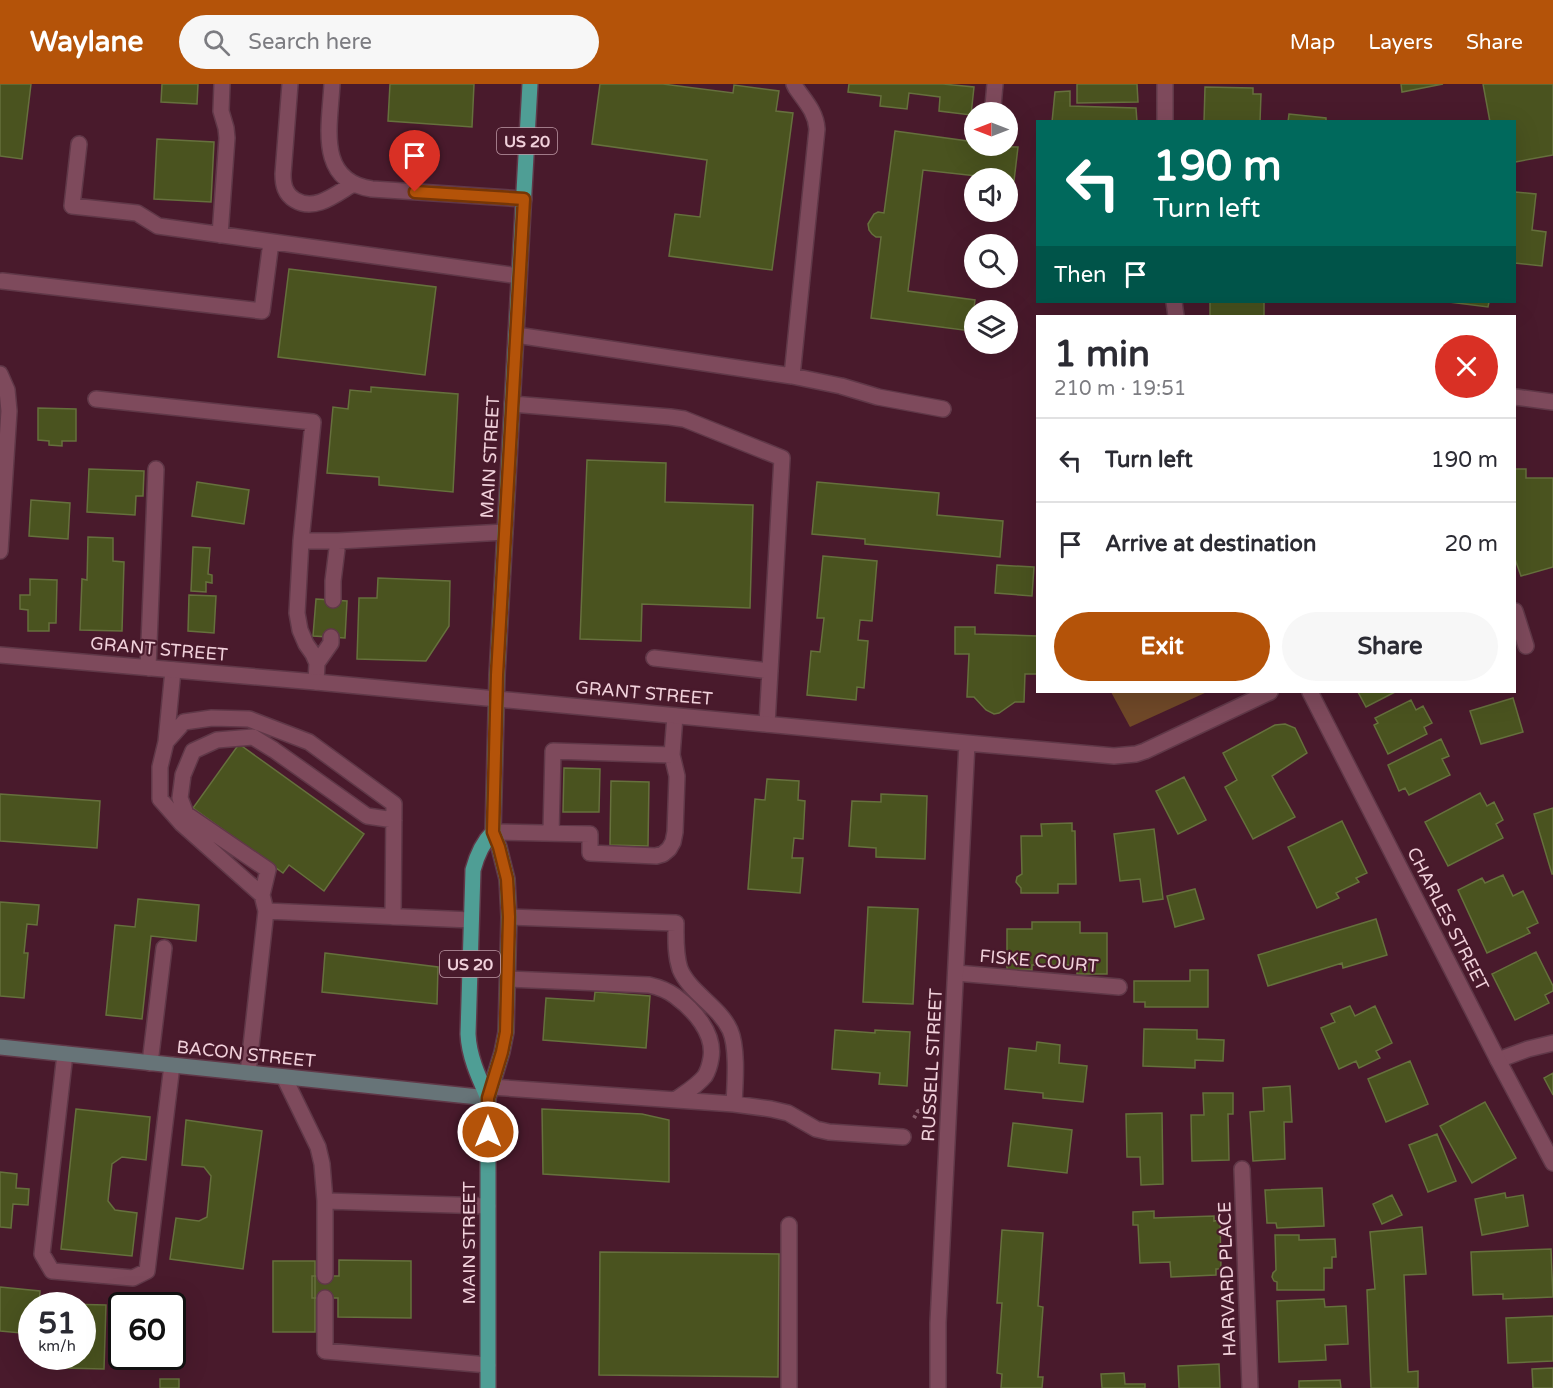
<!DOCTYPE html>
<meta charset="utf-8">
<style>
:root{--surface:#fff;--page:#f7f7f7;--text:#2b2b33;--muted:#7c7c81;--line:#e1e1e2;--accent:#b45309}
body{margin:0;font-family:"Varela Round",sans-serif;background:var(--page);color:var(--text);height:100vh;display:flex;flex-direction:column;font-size:22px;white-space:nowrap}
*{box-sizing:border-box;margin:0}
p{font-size:20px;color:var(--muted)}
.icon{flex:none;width:33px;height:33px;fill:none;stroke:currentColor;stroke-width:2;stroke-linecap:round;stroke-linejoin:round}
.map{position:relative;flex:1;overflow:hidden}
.drawer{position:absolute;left:1036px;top:231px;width:480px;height:378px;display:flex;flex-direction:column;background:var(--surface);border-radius:0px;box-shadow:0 6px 24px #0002}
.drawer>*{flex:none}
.guide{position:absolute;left:1036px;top:36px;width:480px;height:183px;border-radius:0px;box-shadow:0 6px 24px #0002;background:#00695c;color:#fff;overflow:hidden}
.needle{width:39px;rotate:270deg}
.fabs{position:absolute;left:964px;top:18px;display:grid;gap:12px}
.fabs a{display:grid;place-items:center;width:54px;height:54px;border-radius:50%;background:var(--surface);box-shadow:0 6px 24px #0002;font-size:30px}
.speed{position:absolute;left:18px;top:1208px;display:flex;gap:12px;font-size:30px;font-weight:700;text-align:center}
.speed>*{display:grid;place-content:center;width:78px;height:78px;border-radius:50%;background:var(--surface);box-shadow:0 6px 24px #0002;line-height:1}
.speed small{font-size:15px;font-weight:400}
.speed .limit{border:3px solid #111;border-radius:9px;background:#fff;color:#111}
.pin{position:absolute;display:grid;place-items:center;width:51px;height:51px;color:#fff;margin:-62px -26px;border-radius:50% 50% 50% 0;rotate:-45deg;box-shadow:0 0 6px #0007}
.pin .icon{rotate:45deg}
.me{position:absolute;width:66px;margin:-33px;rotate:0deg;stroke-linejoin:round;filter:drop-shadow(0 0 4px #0008)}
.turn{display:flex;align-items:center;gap:21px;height:126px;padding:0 18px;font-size:27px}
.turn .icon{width:78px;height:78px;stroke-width:2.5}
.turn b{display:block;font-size:42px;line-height:51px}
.then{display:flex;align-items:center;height:57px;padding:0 18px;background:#0003;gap:12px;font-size:22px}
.round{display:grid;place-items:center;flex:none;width:63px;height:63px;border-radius:32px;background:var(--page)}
.headline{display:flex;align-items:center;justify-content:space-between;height:102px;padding:0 18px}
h1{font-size:36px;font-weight:700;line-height:45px}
.action{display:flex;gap:12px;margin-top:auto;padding:12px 18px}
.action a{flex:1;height:69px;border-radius:36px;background:var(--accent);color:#fff;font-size:24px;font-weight:700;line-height:69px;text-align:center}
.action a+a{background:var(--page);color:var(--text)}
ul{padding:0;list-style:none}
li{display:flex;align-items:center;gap:18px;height:84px;padding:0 18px;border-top:2px solid var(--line)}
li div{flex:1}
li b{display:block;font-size:22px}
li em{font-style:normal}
header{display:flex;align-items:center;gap:36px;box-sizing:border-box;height:84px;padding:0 30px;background:var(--accent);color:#fff}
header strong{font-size:28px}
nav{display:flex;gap:33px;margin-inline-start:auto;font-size:21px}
.search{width:420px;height:54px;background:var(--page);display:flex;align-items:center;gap:15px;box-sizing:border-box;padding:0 21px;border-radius:33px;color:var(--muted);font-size:22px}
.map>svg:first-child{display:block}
.green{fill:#6f4828}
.building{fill:#4a531f;stroke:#66703d;stroke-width:1.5}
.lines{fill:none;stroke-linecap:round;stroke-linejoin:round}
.service-casing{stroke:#603848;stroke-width:18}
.minor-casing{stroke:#603848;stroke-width:18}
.tertiary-casing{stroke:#603848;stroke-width:18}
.secondary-casing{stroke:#603848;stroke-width:18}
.primary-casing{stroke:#603848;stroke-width:18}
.path{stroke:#845a69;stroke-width:4;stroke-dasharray:3 3;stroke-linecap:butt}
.service{stroke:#7e4a5c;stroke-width:15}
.minor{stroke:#7e4a5c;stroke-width:15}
.tertiary{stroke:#7e4a5c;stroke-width:15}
.secondary{stroke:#677478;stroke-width:15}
.primary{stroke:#4f9e95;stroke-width:15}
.route-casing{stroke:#753606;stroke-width:15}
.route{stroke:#b45309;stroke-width:10}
.labels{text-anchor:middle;stroke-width:4.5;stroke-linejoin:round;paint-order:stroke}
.shield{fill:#491a2c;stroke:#bf9aa6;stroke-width:1.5}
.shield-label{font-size:16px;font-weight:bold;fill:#f1d1db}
.street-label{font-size:18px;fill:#f1d1db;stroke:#491a2c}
</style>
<header>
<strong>Waylane</strong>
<div class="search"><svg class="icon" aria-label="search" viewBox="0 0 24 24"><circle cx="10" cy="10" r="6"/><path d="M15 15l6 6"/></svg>Search here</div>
<nav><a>Map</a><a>Layers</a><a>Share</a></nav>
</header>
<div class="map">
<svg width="1553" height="1304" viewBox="0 0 1553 1304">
<rect width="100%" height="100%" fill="#491a2c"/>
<path class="green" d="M1111 608H1207L1130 643Z"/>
<path class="building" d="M0 0H31L22 75 0 72Z
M162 0H198L197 20 161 18Z
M390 0H474L472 43 388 37Z
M600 0H663L733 9 734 1 779 7 776 27 793 29 772 186 669 172 675 130 700 133 707 76 592 60Z
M849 0H943L974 3 971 31 939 27 940 13 909 9 907 25 880 22 881 12 848 8Z
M1077 0H1137L1138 18 1077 19Z
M1401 0H1443L1402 8Z
M1483 0H1553V71L1515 78V38H1490Z
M1205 3 1253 4V10H1261L1260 38H1204Z
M1070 7V22L1136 24 1137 38H1052L1055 8Z
M1289 30 1326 34V38H1288Z
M895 47 975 58V62L1018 63 1014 97 1008 96V94H995L923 86 908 207 975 216 971 247 871 234 881 153H876L872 150 869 146 868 140 874 130 878 128 884 129Z
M157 55 214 58 211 118 154 115Z
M1515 108 1536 110 1532 146 1546 148 1542 182 1515 179Z
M289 185 436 203 425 291 278 273Z
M1210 218H1264V232H1210Z
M1449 218H1489L1488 223Z
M371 303 458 310 453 408 379 401V393L327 389 333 323 348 325 350 306 371 308Z
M38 324 76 325V357H62V362L49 361V357L38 356Z
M587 376 666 379 665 418 753 421 750 524 642 520 641 557 580 555Z
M89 385 144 387 143 412H136L135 431 87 428Z
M1515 385H1526V394H1553V483L1521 492 1515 475Z
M197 398 249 406 244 440 192 432Z
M817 398 939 409 937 431 1003 437 1000 473 865 460V455L812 450Z
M31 416 70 419 68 455 29 452Z
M88 453 113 454V477L124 478 122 547 80 546 82 495 87 496Z
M193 463 210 464 208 490 212 491V499L206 498V508L191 507Z
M823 472 877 477 872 537 860 536 858 556 868 557 864 604 857 603 856 616 807 611 811 567 820 568 824 534H817Z
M997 481 1034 483 1032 512 995 509Z
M378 494 450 497 449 542 426 577 357 575 359 514H377Z
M30 495 57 496 56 539H49V547H28V526L20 525V511H30Z
M189 511 216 512 214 549 188 547Z
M316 515 347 517 345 554 313 552Z
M955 543H975V550L1038 552V590H1025L1024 618H1015L999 629 994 630 986 626 974 613H967L969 570H955Z
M1358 608H1395L1366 623Z
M1513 614 1523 648 1481 660 1470 627Z
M1411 616 1416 626 1423 622 1432 639 1424 643 1427 650 1388 670 1374 641 1378 639 1375 634Z
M1285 640 1295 644 1307 669 1272 692 1295 733 1253 755 1225 703 1237 696 1223 669 1275 641Z
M1441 655 1449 672 1442 675 1450 691 1409 711 1405 704 1399 707 1388 681Z
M239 660 364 750 324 807 289 781 283 789 193 724Z
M564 684 600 685 599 728H563Z
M1184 693 1206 736 1178 750 1156 707Z
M767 695 799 697 798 716 805 717 803 755 794 754 792 774H803L800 809 748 805 755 715 765 716Z
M611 697 649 698 648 762 610 761Z
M1480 709 1487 722 1494 718 1503 736 1496 740 1503 754 1448 782 1425 738Z
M0 710 100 717 97 764 0 757Z
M881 710 927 712 925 775 876 773V764L849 762 852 717 881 718Z
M1553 724V790H1552L1534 730Z
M1342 737 1367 789 1356 794 1359 798 1336 809 1339 814 1317 824 1288 763Z
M1072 739V747H1075L1076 800H1058V809H1021V804L1016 798 1017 793 1022 790 1021 752H1042L1041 740Z
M1154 745 1163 815 1143 818 1140 795 1120 797 1114 750Z
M1503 791 1513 812 1523 807 1538 839 1527 844 1530 849 1487 869 1458 806 1482 794 1485 799Z
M1195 805 1204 835 1175 843 1167 812Z
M138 815 199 821 196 857 151 852 142 935 106 931 115 841 135 843Z
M0 818 39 821 37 841 27 840 24 869H28L24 914 0 912Z
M868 823 918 825 913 920 863 918Z
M1376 835 1387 871 1343 884 1342 879 1268 902 1258 871Z
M1032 838H1080V849H1107V890H1077V881H1032V886H1007V845H1032Z
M1536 868 1553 902V907L1545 911 1549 919 1515 936 1492 890Z
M325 869 438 883 437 920 322 908Z
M1190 886H1208V923H1145V918H1134V897H1190Z
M595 908 650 912 646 964 543 956 546 914 594 917Z
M1350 922 1355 932 1375 922 1392 959 1376 967 1380 974 1359 984 1356 977 1339 985 1321 944 1335 938 1331 930Z
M1144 945 1197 946V955L1224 956 1223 977 1195 976V984L1143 982Z
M835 946 875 949V946L910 948 907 1002 879 1000 880 989 832 985Z
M1037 958 1060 961 1059 979 1087 982 1083 1018 1043 1014V1009L1005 1005 1009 964 1036 967Z
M1410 977 1428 1020 1386 1038 1368 995Z
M1553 989V1011L1544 994Z
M1290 1002 1292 1038H1284L1285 1075 1253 1077 1250 1028 1264 1027 1263 1004Z
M1203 1009H1233V1030H1228L1229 1076 1192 1077 1191 1031H1204Z
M1485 1018 1516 1074 1472 1099 1440 1042Z
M76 1025 150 1033 146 1076 122 1073 112 1080 108 1117 115 1126 137 1129 132 1172 61 1165Z
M542 1025 642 1030 669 1036V1098L543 1090Z
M1162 1029 1163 1100 1141 1101 1140 1073H1127L1126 1030Z
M186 1036 262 1047 243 1185 170 1175 176 1134 199 1137 207 1133 211 1092 204 1083 182 1081Z
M1013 1039 1072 1046 1067 1089 1008 1082Z
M1437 1050 1456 1097 1428 1108 1409 1061Z
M0 1088 17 1090 16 1104 29 1105 28 1121 13 1120 11 1144 0 1143Z
M1322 1104 1324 1142 1277 1144 1276 1139H1267L1265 1106Z
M1505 1109 1506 1114 1523 1111 1528 1142 1482 1151 1475 1115Z
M1392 1111 1402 1131 1382 1140 1373 1120Z
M1154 1127V1134L1214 1132V1137L1220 1136 1221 1185H1216V1191L1171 1193 1170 1178 1140 1179 1138 1141H1133V1128Z
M1422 1143 1426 1190 1404 1191 1408 1288 1418 1287V1304H1371L1367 1206 1375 1205 1370 1148Z
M1002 1146 1043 1149 1038 1222 1043 1223 1038 1293H1043L1042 1304H1001L1002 1290 997 1289 1002 1219H997Z
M1275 1151H1299V1156L1335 1155 1336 1173H1332V1184H1324V1206H1277V1198L1274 1197 1272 1193 1273 1189 1276 1186Z
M1551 1165 1553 1213 1503 1215V1210L1473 1211 1471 1168Z
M600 1168 779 1170 778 1293 599 1291Z
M339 1176 411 1177V1234L338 1233V1214H312V1192H339Z
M273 1177H315V1248H273Z
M0 1203 40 1207 39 1221H32V1250L0 1247Z
M1324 1215 1325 1223 1346 1222 1348 1260 1325 1261 1326 1276 1279 1278 1277 1217Z
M65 1220 106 1221 104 1285 63 1284 64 1272H82V1221Z
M1553 1232V1277L1508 1279 1506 1234Z
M1219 1280 1220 1304H1179L1178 1282Z
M1553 1284V1304H1533L1532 1285Z
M1124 1289 1125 1300H1145V1304H1102L1101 1290Z
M160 1295H179V1304H160Z
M1340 1296 1341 1304H1299V1297Z"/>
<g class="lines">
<defs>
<path id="service" d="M290 0 283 90C283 101 285 110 295 116 315 128 336 110 353 100
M332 0C330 41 316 97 372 105L524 115
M993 22 995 0
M79 60 72 122 137 129 158 142 519 192
M220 151 227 54 226 44 221 27 222 0
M2 197 262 227 271 158
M516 251 792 292 841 302 878 313 943 325
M792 292 817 45C816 28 805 17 796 4L794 0
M96 315 313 338 301 457 297 529 300 546 306 560 313 570 317 579 316 598
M512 320 670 333 684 335 782 374 767 640
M301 457H338L505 448
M333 516V497L338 457
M1515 527 1526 562
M654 574 770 587
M317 579 331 559V553
M166 658 173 586
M493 748 590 750V769L656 772 663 770 669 765 673 758 675 748 677 692 672 671
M551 749 553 667 672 671 675 632
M262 811 268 786 186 730 180 714 183 691 193 667 217 656 253 653 274 666 367 732 394 736
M266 827 471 836
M509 833 676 839C676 854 675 870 680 885 690 909 719 922 730 946 738 964 735 1000 734 1020
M956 889 1119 903
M508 895 649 901C658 903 667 906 675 912 694 926 715 949 711 974 710 980 708 987 705 992 697 1002 685 1009 675 1016
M65 970 42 1170 52 1187 133 1194 147 1187 172 981
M150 979 164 864
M248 989 266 827 262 811 182 740 160 715V683L166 658 184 638 212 634 249 635 309 658 394 720 393 833
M284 993 318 1063 322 1080 325 1117V1192
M491 1003 734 1020 771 1025 788 1029 816 1045 829 1048 903 1053
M325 1117 488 1122
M789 1141V1304
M325 1214V1267L488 1281"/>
<path id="minor" d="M0 290 7 306 9 327 0 467
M1515 313 1553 318
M0 571 316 598 967 659 1114 672 1136 670 1145 667 1270 608
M148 584 156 385
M1498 976 1528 965 1553 959
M1242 1085 1250 1304
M938 1304V1239L967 659"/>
<path id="tertiary" d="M1165 0V38
M1174 218 1176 232
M1310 608 1498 976 1553 1079"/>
<path id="secondary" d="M0 963 488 1014"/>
<path id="primary" d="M488 1014C479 994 469 973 468 950L473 786C477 771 482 759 493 748
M488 1304V1014L502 968 506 948 509 833 507 795 499 763 493 748 497 591 530 0"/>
</defs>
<use href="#service" class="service-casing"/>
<use href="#minor" class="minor-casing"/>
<use href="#tertiary" class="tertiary-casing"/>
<use href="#secondary" class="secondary-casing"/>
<use href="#primary" class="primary-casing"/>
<path class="path" d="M914 1034 918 1027H924"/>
<use href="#service" class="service"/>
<use href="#minor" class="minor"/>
<use href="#tertiary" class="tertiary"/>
<use href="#secondary" class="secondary"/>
<use href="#primary" class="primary"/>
</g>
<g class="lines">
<defs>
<path id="route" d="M415 108 524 115 497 591 493 748 499 763 507 795 509 833 506 948 502 968 488 1014V1048"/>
</defs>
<use href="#route" class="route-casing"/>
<use href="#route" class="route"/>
</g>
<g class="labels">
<g class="shield">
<rect x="497" y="44" width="60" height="26" rx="4.5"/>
<rect x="440" y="867" width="60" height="26" rx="4.5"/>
</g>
<g class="shield-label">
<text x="527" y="63">US 20</text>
<text x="470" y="886">US 20</text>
</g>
<g class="street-label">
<text transform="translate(490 373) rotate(-87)" y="6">MAIN STREET</text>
<text transform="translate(159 565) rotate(5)" y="6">GRANT STREET</text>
<text transform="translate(644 609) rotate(5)" y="6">GRANT STREET</text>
<text transform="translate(1448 835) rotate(63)" y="6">CHARLES STREET</text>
<text transform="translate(1039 877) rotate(5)" y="6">FISKE COURT</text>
<text transform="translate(246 970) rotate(6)" y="6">BACON STREET</text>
<text transform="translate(932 981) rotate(-87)" y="6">RUSSELL STREET</text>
<text transform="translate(469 1159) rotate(-90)" y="6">MAIN STREET</text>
<text transform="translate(1227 1195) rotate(-92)" y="6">HARVARD PLACE</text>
</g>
</g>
</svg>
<div class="fabs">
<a><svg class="needle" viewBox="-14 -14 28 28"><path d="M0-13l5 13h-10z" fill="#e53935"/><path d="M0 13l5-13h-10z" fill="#7c7c81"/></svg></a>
<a><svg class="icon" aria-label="sound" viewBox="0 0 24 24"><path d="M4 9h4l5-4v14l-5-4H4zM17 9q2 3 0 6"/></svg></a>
<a><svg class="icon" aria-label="search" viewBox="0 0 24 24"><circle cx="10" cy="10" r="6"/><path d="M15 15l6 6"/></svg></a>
<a><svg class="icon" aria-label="layers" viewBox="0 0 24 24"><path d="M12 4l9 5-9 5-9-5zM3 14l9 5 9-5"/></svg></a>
</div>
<div class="speed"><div>51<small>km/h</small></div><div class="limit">60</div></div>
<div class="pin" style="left:415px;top:108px;background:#d93025"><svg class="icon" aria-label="arrive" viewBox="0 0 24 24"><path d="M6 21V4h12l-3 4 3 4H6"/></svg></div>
<svg class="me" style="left:488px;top:1048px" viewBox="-20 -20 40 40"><circle r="17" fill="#b45309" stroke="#fff" stroke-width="3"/><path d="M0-11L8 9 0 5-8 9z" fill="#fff"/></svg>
<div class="guide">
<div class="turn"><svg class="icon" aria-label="left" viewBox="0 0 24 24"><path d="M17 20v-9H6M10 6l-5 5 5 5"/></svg><div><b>190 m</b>Turn left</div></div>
<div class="then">Then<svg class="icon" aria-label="arrive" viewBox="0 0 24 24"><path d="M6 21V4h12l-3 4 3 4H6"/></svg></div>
</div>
<section class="drawer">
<div class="headline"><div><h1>1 min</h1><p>210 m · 19:51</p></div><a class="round" style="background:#d93025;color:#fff"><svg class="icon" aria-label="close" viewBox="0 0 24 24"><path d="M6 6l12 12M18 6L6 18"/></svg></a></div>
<ul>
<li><svg class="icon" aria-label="left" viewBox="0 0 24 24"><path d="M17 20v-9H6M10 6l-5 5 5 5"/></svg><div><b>Turn left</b></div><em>190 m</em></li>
<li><svg class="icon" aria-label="arrive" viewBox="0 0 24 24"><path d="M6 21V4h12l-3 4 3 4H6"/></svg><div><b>Arrive at destination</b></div><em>20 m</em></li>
</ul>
<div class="action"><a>Exit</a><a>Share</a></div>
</section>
</div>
